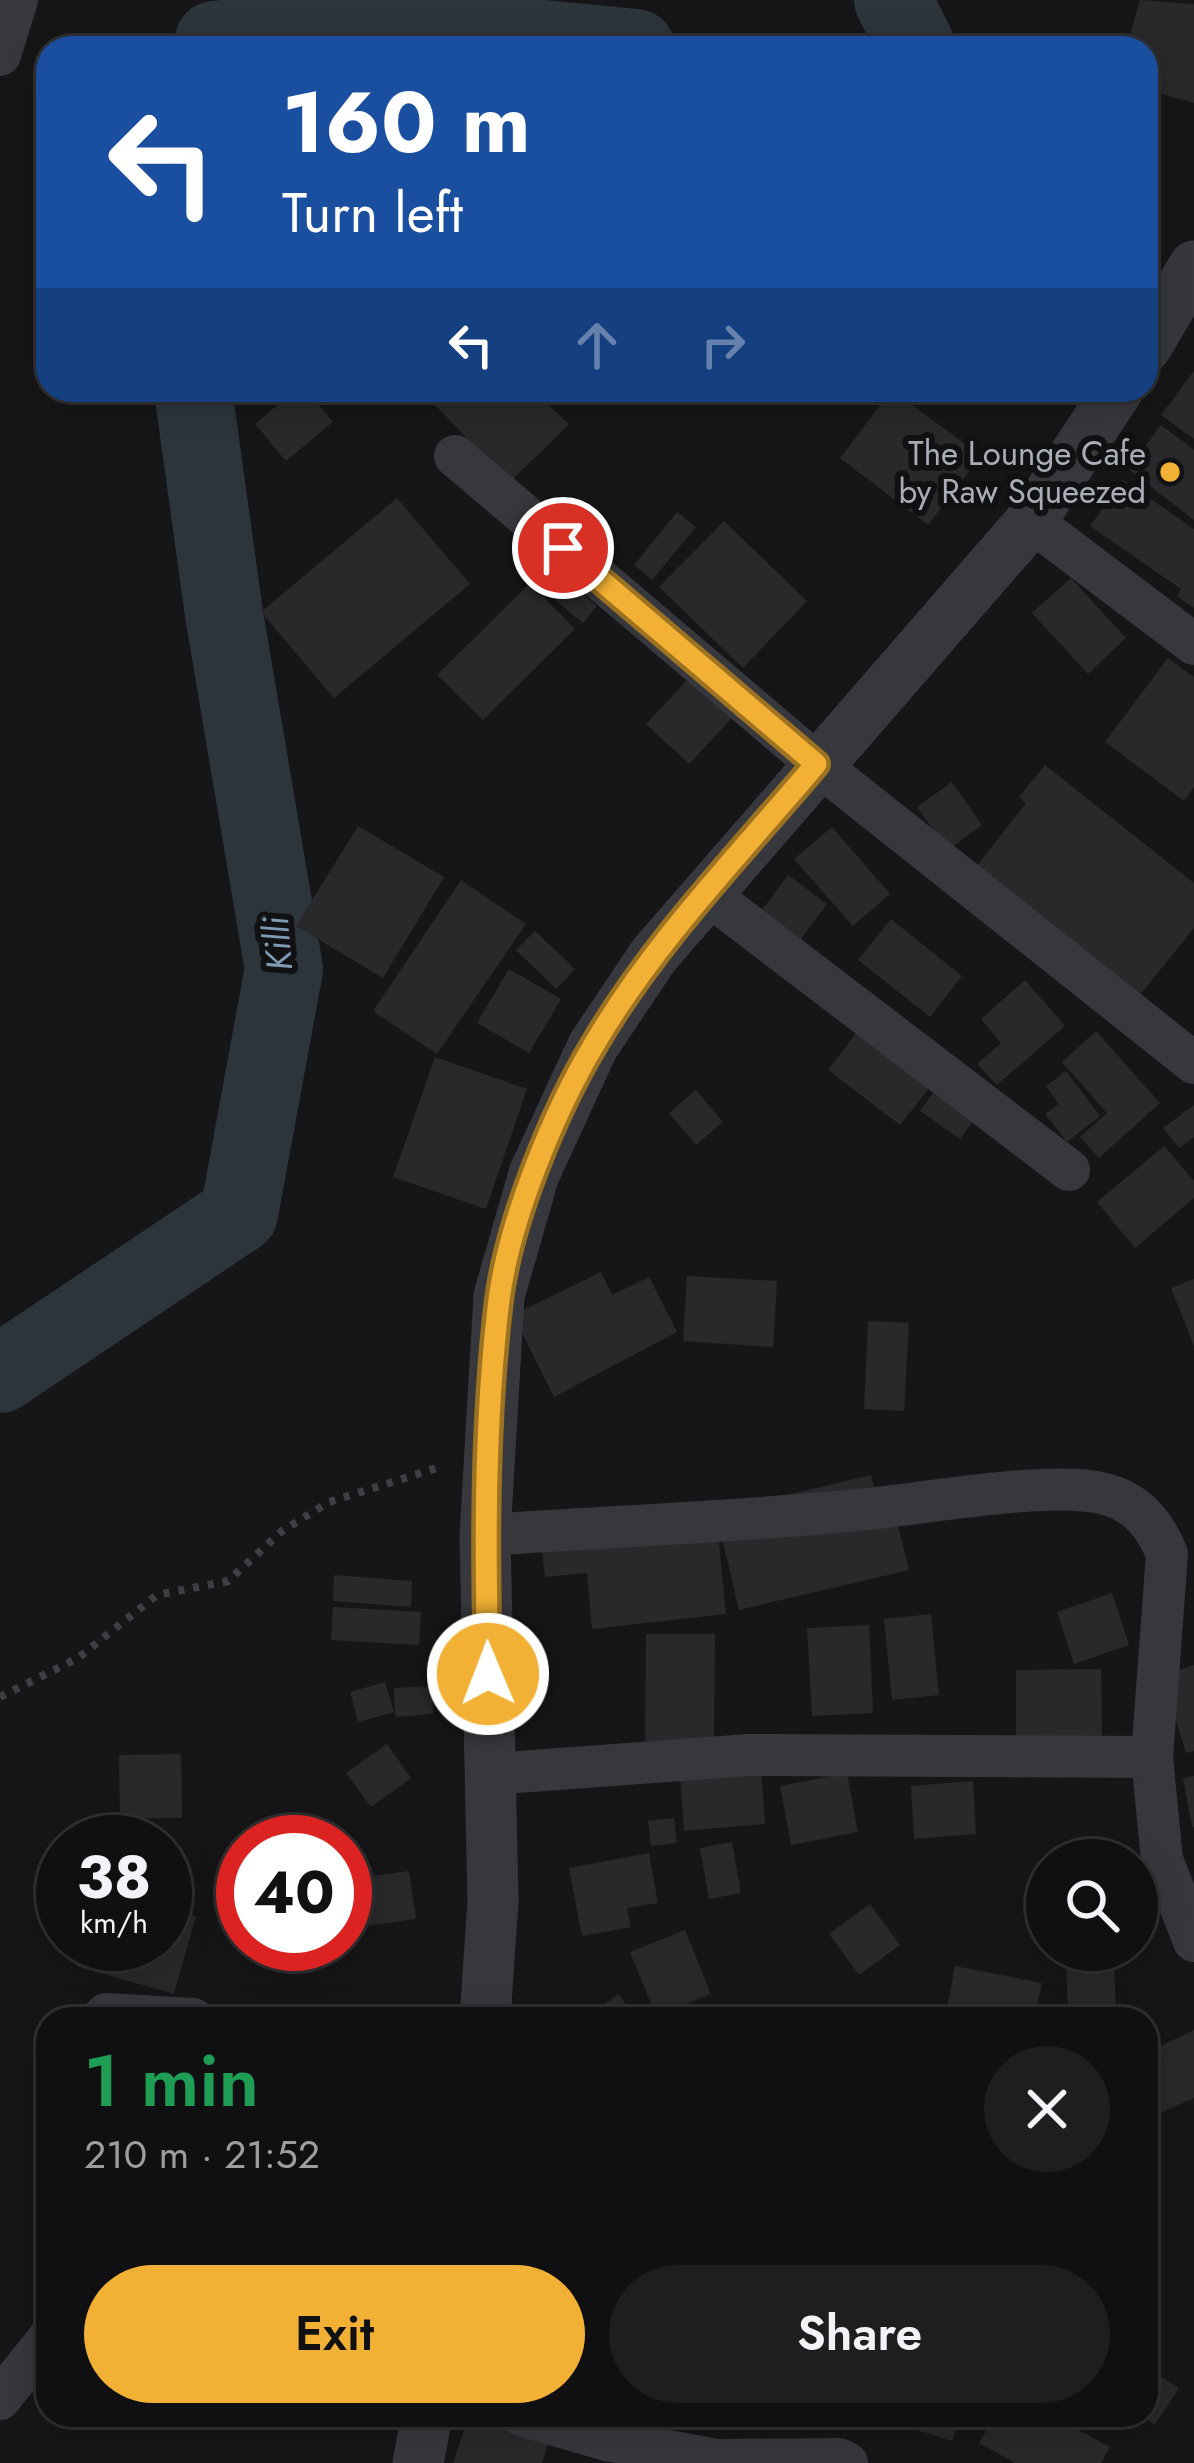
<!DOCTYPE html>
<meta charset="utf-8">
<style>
:root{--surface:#101012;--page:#1e1e20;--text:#f1f3f6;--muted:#9c9d9f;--line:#303032;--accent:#f2b134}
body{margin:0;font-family:Jost,sans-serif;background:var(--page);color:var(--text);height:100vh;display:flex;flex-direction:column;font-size:45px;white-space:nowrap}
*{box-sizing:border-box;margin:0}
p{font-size:39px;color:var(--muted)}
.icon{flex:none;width:66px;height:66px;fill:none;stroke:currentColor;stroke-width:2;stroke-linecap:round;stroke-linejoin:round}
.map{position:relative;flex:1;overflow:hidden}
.side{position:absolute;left:36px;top:2007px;width:1122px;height:420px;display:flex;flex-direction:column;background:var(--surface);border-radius:36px;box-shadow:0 6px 30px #0003,0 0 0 3px var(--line)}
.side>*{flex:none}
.top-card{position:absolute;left:36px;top:36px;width:1122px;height:366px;border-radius:36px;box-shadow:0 6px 30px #0003,0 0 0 3px var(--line);background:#1a4fa0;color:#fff;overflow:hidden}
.tools{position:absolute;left:1026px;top:1839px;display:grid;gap:24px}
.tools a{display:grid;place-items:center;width:132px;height:132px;border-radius:50%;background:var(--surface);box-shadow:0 6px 30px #0003,0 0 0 3px var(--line);font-size:60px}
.speed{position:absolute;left:36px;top:1815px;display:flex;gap:24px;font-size:60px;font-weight:700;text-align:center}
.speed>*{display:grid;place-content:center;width:156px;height:156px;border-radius:50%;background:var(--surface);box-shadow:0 6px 30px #0003,0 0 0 3px var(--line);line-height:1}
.speed small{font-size:30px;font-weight:400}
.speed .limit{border:18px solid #d22;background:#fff;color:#111}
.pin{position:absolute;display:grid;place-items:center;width:102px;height:102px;color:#fff;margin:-51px;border:6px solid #fff;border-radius:50%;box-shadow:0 3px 12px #0007}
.me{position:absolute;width:132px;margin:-66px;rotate:359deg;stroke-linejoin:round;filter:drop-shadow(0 0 9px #0008)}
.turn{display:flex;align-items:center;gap:42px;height:252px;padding:0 48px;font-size:54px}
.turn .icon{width:156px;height:156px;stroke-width:2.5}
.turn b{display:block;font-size:84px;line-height:102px}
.lanes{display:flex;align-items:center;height:114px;padding:0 48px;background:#0003;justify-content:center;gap:60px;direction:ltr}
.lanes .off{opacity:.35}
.round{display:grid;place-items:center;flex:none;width:126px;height:126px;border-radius:63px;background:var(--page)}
.headline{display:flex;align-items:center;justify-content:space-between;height:204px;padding:0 48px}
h1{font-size:72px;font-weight:600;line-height:90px;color:#1e9e55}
.primary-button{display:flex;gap:24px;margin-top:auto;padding:24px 48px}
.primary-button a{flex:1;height:138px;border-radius:72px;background:var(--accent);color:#111;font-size:48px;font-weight:600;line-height:138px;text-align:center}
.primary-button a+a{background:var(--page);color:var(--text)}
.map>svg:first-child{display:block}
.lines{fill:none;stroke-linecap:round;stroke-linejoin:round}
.river{stroke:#2c353c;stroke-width:78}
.building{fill:#29292c}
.path{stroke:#3d3f44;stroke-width:8;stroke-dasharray:6 9;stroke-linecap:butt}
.minor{stroke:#37383d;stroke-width:42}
.tertiary{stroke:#37383d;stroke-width:51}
.route-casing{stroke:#9d7322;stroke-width:30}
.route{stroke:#f2b134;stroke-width:21}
.poi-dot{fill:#f2b134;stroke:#111113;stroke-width:4.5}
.labels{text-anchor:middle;stroke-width:12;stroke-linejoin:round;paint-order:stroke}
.poi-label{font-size:33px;fill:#a8adb8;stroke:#111113;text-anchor:end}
.water-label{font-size:36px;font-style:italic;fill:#7f9bb3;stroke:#111113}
</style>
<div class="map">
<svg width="1194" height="2463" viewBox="0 0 1194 2463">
<rect width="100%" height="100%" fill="#161618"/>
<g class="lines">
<path class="river" d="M893 0 917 48
M213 48 214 40 378 23 636 48
M0 1374 239 1214 284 969 224 614 193 390"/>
</g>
<path class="building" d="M1140 0 1194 4V103L1146 90V48H1126Z
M1194 371V439L1161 415Z
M295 390H306L333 422 286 461 255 424Z
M448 390H531L569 424 509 483 434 404Z
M892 390 981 456 928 525 840 458Z
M1161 425 1194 450V520L1128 469Z
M1123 480 1194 529V608L1177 596 1181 589 1090 526Z
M397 498 470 584 334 698 261 612Z
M677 512 696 527 652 580 634 565Z
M724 521 807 601 743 668 659 587Z
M1071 578 1126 638 1088 674 1032 613Z
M530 583 575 629 483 720 437 675Z
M570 584 597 606 583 623 556 601Z
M1168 658 1194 677V787L1184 801 1105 742Z
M689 678 732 718 689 764 646 724Z
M1045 765 1194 883V928L1135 1001 972 872 1026 803 1019 797Z
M952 782 982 825 948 850 917 807Z
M358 826 444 877 383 978 296 926Z
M832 827 890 894 853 926 794 859Z
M788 875 827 904 795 947 756 918Z
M461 880 526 924 437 1054 373 1011Z
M891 919 962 976 930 1017 858 960Z
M535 931 575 969 556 989 516 950Z
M509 969 561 999 529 1053 477 1023Z
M1025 980 1065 1026 997 1085 977 1064 1001 1043 981 1019Z
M1096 1031 1160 1103 1099 1158 1080 1137 1107 1113 1062 1062Z
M857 1032 930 1087 900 1125 828 1070Z
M435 1057 527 1089 486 1209 393 1177Z
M1066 1071 1100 1116 1067 1142 1045 1114 1059 1104 1046 1086Z
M696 1090 723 1122 696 1145 669 1113Z
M933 1093 973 1121 960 1139 920 1111Z
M1194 1105V1137L1179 1148 1163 1128Z
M1164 1146 1194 1181V1198L1135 1248 1097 1202Z
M601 1272 612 1295 649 1277 677 1332 554 1397 513 1315Z
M687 1276 777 1281 773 1347 683 1341Z
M1194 1279V1346L1171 1288Z
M868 1321 909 1323 904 1411 864 1409Z
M871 1475 879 1506 892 1503 909 1570 739 1610 716 1512Z
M716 1513 726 1614 592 1629 587 1573 545 1577 540 1532Z
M334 1575 412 1581 411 1607 333 1601Z
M1112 1593 1129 1645 1074 1664 1057 1612Z
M333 1607 421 1612 419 1645 331 1640Z
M931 1614 939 1695 892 1700 884 1619Z
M869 1625 873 1713 812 1716 807 1628Z
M646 1634H715L714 1741H645Z
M1194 1665V1751L1186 1753 1162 1675Z
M1101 1669 1102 1739 1016 1740V1670Z
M385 1682 394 1712 358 1722 350 1692Z
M432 1686 433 1714 395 1717 394 1688Z
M387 1744 411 1778 371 1807 346 1773Z
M181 1754 182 1818 120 1819 119 1755Z
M761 1767 765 1824 684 1831 680 1773Z
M847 1773 858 1832 791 1845 780 1786Z
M1194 1776V1827H1192L1183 1778Z
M973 1781 976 1834 914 1839 911 1786Z
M674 1818 677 1843 651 1846 648 1821Z
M732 1842 741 1893 709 1899 700 1848Z
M649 1853 658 1903 627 1908 631 1927 582 1936 569 1868Z
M371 1864 373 1876 409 1871 416 1919 345 1929V1867Z
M870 1904 900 1945 859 1975 829 1934Z
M165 1907 196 1916 174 1994 76 1966 82 1944H165Z
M685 1930 711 1994 656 2016 630 1952Z
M1114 1954 1116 2019H1068L1066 1956Z
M955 1966 1042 1983 1035 2016 1010 2011 1009 2019H945Z
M619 1994 636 2019H582Z
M1194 2030V2098L1160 2113 1146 2083V2053Z
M1146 2367 1179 2388 1155 2425 1139 2415H1146Z
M469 2415 549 2441 542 2463H453Z
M883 2415H960L952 2441 881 2419Z
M995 2415H1051L1110 2447 1101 2463H1015L979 2443Z"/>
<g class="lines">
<path class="path" d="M0 1697 78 1658 157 1595 228 1581 282 1531 329 1502 443 1466"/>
<path class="minor" d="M0 55 17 0
M455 456 816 763 1194 1063
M1031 521 1194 644
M706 893 1069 1170
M485 1535C613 1526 741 1522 868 1509 927 1503 1052 1480 1105 1494 1137 1502 1155 1524 1167 1554L1152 1757
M492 1774 749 1755 1152 1757 1162 1860 1194 1941
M101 2019 106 2014 193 2019
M0 2399 48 2339
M521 2415 607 2440 717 2460 839 2459 847 2463"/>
<path class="tertiary" d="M1146 347 1194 266
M485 2019 493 1901 485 1535 499 1296 534 1174 593 1046 654 955 1031 521 1118 390
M418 2463 427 2415"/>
</g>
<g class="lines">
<defs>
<path id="route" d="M488 1674C485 1550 484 1423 499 1300 509 1221 554 1111 595 1043 655 941 740 854 816 764L563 548"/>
</defs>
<use href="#route" class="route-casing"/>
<use href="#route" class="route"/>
</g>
<circle class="poi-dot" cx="1170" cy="472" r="12"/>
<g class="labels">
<g class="poi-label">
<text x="1146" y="465">The Lounge Cafe<tspan x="1146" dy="38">by Raw Squeezed</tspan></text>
</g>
<g class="water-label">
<text transform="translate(277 944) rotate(-95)" y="13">Killi</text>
</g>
</g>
</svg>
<div class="tools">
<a><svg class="icon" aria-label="search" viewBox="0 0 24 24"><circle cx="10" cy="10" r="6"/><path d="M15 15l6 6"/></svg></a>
</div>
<div class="speed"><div>38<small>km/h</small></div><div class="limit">40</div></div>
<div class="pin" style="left:563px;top:548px;background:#d93025"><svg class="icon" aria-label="arrive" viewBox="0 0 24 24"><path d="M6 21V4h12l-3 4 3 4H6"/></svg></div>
<svg class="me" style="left:488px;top:1674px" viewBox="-20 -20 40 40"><circle r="17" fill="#f2b134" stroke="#fff" stroke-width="3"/><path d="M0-11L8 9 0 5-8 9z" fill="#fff"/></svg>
<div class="top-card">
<div class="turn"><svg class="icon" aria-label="left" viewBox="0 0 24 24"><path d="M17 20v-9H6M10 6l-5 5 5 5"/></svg><div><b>160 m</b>Turn left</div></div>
<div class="lanes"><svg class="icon" aria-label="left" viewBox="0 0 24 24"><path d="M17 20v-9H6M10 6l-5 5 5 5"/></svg><svg class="icon off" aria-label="ahead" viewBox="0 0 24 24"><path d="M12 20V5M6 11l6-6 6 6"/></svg><svg class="icon off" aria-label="right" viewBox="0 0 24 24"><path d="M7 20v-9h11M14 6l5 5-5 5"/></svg></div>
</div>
<section class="side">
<div class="headline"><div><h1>1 min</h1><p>210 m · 21:52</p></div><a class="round"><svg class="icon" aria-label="close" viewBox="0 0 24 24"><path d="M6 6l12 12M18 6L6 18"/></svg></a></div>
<div class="primary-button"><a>Exit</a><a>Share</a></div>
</section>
</div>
